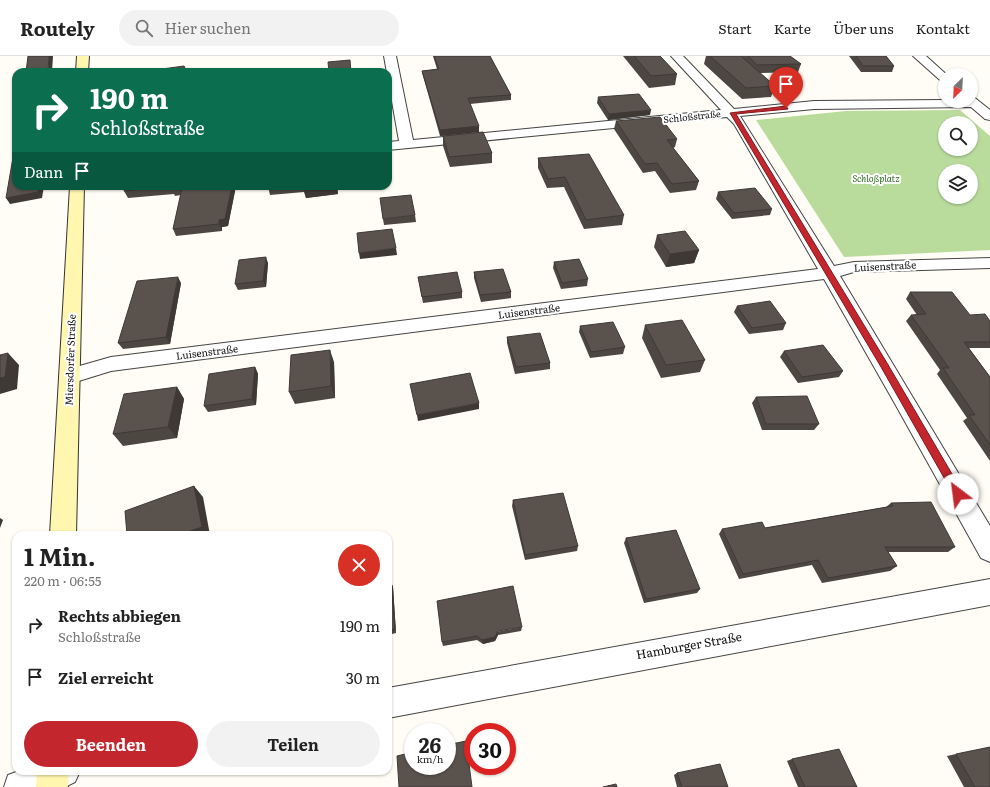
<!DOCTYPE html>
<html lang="de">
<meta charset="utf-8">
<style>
:root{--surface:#fff;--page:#f2f2f2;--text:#222;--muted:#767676;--line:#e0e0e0;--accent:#c4262e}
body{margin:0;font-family:Literata,serif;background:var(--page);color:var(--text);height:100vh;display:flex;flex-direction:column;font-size:15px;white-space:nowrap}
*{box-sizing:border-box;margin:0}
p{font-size:13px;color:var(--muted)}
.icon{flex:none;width:22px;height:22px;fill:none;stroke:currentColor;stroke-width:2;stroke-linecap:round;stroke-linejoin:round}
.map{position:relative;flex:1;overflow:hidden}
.sheet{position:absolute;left:12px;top:475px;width:380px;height:244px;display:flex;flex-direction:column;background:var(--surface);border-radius:12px;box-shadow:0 1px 3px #0004}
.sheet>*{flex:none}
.hud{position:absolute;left:12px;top:12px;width:380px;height:122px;border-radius:12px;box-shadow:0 1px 3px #0004;background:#0b6e4f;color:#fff;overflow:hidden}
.needle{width:26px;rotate:204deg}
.buttons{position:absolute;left:938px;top:12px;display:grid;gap:8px}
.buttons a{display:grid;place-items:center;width:40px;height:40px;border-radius:50%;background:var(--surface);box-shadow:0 1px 3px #0004;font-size:20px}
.speed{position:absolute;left:404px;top:667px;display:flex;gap:8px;font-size:20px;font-weight:700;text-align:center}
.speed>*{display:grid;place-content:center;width:52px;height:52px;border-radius:50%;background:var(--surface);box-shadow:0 1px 3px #0004;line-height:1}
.speed small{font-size:10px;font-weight:400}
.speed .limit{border:6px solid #d22;background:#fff;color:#111}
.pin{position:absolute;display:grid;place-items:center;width:34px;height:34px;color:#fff;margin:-41px -17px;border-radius:50% 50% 50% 0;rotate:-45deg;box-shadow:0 0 4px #0007}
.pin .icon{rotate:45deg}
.me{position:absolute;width:44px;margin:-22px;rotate:330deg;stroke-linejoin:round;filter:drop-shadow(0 0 3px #0008)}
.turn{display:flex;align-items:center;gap:14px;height:84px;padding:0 12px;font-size:18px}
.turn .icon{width:52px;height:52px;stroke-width:2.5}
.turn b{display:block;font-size:28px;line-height:34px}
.then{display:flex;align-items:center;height:38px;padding:0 12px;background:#0003;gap:8px;font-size:15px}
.round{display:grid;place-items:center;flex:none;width:42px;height:42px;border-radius:21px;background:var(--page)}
.headline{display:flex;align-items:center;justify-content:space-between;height:68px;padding:0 12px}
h1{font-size:24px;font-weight:700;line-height:30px}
.action{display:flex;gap:8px;margin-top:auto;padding:8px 12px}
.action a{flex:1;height:46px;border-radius:24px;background:var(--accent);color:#fff;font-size:16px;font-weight:700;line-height:46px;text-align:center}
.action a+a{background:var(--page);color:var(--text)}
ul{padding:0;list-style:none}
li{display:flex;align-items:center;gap:12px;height:52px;padding:0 12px}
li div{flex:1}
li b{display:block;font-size:15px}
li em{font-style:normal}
header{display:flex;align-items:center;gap:24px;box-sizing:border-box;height:56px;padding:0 20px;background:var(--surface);border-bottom:1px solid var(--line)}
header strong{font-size:19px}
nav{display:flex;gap:22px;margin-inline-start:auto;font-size:14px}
.search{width:280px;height:36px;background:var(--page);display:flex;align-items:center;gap:10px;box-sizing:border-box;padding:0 14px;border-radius:22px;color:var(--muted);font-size:15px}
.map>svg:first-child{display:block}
.forest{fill:#b9dc9c;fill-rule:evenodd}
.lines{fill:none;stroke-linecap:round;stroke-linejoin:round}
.street-casing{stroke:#444;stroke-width:2}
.secondary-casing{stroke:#333;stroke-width:2}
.street{fill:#fff;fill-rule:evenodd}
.secondary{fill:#fff6b0;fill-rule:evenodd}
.wall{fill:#4d4742}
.shaded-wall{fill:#3f3936}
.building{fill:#5a524d;stroke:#3f3936}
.route{fill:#c4262e;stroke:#7f191e}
.labels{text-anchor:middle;stroke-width:4;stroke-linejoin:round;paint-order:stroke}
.far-street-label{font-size:9px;fill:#111;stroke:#fff}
.far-park-label{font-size:9px;font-style:italic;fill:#2f6b1f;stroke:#fff}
.street-label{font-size:10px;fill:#111;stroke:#fff}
.near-street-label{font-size:12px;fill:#111;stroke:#fff}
</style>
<header>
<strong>Routely</strong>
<div class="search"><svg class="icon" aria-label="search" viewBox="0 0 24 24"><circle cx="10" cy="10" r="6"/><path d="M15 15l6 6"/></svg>Hier suchen</div>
<nav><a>Start</a><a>Karte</a><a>Über uns</a><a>Kontakt</a></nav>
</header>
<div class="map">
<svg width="990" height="731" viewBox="0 0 990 731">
<rect width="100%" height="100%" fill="#fffdf5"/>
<path class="forest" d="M960 54 990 80V194L844 201 756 64 846 55ZM945 67H971V93H945ZM945 115H971V141H945Z"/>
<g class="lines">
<defs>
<path id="street" d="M384 0H396L413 84 721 54 671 0H683L734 53 814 45 945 44 971 45V41L975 42 990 54V64L985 63 971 51 814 53 740 60 834 210 854 206 990 202V212L854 216 840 220 990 470V506L981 502 894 346 824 223 111 315 69 328 62 325 59 320 62 315 111 301 818 213 734 68 727 61 388 94V86L399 85Z
M913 0H926L947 19H945V27L941 25Z
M990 523V549L388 662V632Z
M19 715H80L75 726 65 731H4L8 719Z"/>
<path id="secondary" d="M77 0H89L88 16H76Z
M70 130H84L76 479H50Z
M37 715H69L68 731H36Z"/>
</defs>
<use href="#street" class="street-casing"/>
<use href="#secondary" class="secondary-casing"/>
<use href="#street" class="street"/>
<use href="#secondary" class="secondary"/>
</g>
<path class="wall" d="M433 0H490L511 39V44L470 48 479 76 440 80 423 20 422 15 437 13Z
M623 0H660L677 18 675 29 649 32Z
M706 0H790L801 8 798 16 760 17 775 30 771 41 742 43 704 8Z
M849 0H886L894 10 892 16H861Z
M598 41 650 59 608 64 597 47Z
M616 65 677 83 675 91 673 92 699 125 696 134 670 137 655 115 643 117 614 73Z
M443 80 492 97V107L450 111 443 90Z
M538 102 624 159 622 169 584 173 564 131 547 132 538 112Z
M125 130H236L228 170 222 171V175L176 180 173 173 181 139 175 140 174 138 128 142 124 135Z
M268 130H337L338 138 306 142 304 136 270 139Z
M718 136 772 153 770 159 732 163 716 143Z
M415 159 416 166 384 169 383 163Z
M657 179 699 194 694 207 666 211 654 191Z
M554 206 588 223 587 230 561 233 553 212Z
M268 207 266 231 238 234 235 228Z
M474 216 511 236V242L481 246 474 222Z
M418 221 462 236V242L423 247Z
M181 227 170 288 123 293 118 287Z
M910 236 970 259 990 265V292H969L990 321V405L963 365 967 362 937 318 940 314 906 265 911 259H917L906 243Z
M737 250 786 267 783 274 749 278 734 256Z
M645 269 705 304 700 316 661 322 642 282Z
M580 270 625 291 623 298 590 302 579 276Z
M507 281 550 307V313L515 318 507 287Z
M784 295 843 315 839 321 798 327 780 301Z
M334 306 335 342 295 348 289 336Z
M255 311 258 318 256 349 208 356 204 350Z
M177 331 184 343 177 382 123 390 113 378Z
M756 341 819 368 814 374H762L752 347Z
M513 444 578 490 577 495 525 504 512 450Z
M891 447 955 491 948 496H888L897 510 890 515 822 527 812 509 739 523 719 478 722 473 765 472 886 451Z
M626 482 700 533 697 537 644 547 624 487Z
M391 526 393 531 396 577 388 579V527Z
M522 571 521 575 498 579 495 585 483 588 477 584 443 590 442 586Z
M956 698 990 731H964L947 700Z
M792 703 857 731H798L787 705Z
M677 717 728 731H677L674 719Z"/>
<path class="shaded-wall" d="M49 0H53L52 16H48Z
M651 54 650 59 608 64 609 58Z
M479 70V76L440 80V74Z
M39 130H44L42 142 10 148 6 142Z
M232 130H236L228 170 222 171V175L219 168V164Z
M337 130 338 138 306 142 304 134Z
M396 192 397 199 360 203 359 197Z
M699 194 694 207 666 211 670 198Z
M266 201 268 207 266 231 263 225Z
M178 221 181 227 170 288 166 281Z
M330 294 334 306 335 342 331 330Z
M8 297 19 309 17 333 0 338V322Z
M255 311 258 318 256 349 252 343Z
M177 331 184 343 177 382 168 371Z
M479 347V353L418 365 417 359Z
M194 430 203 441 210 479H179Z
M0 462 3 464 0 472Z
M391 526 393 531 396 577 395 573Z
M498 575V579L495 585 483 588 482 584Z"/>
<path class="building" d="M28 0H49L48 16H26Z
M434 0H490L511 39 468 42 479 70 440 74 422 15 439 13Z
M634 0H660L677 18 651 20Z
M710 0H741L775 30 746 32Z
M748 0H790L801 8 757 9Z
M856 0H886L894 10H863Z
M350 4 351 16H329L328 6Z
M184 10 187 16H155V14Z
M639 38 651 54 609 58 598 41Z
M660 61 677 83 667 84 699 125 672 128 657 107 645 108 616 65Z
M483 76 492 97 449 101 443 80Z
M16 84V130H39L38 136 6 142Z
M589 98 624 159 586 164 565 121 548 123 538 102Z
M125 130H232L225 163 219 164V168L173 173 182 132 172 133 173 130 124 135Z
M268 130H281L268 131Z
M304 130H336L304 134Z
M755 132 772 153 734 157 718 136Z
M411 139 415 159 383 163 380 142Z
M392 173 396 192 359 197 357 177Z
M685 175 699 194 670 198 657 179Z
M266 201 263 225 235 228 239 204Z
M579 203 588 223 562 227 554 206Z
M503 213 511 236 480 239 474 216Z
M457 216 462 236 422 241 418 221Z
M178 221 166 281 118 287 137 225Z
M910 236H952L970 259 985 258 990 265V286H964L990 321V389L969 359H975L943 312H949L911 259 926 258Z
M770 245 786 267 752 272 737 250Z
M682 264 705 304 666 309 645 269Z
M613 266 625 291 591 296 580 270Z
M540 277 550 307 516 311 507 281Z
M823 289 843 315 802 321 784 295Z
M330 294 331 330 289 336 291 299Z
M8 297 5 321 0 322V299Z
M255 311 252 343 204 350 209 318Z
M470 317 479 347 417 359 410 328Z
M177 331 168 371 113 378 124 338Z
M807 340 819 368H766L756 341Z
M194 430 202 471 179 479H127L125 455Z
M563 437 578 490 525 499 513 444Z
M931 446 955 491H885L897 510 828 522 818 504 743 518 722 473 762 466 765 472 893 450 891 447Z
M676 474 700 533 646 543 626 482Z
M391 526 395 573 388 575V527Z
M513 530 522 571 498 575 495 581 482 584 477 580 442 586 437 545Z
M466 685 472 731H399L397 700 413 696V710H447V689Z
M990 691V731H975L956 698Z
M839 693 857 731H805L792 703Z
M720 708 728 731H682L677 717Z
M616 728 617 731H603Z"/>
<path class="route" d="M786 50 788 53 736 58 887 307 962 435 964 438 962 441H955L881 311 730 57Z"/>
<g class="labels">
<g class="far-street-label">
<text transform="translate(692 61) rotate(-6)" y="3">Schloßstraße</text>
</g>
<g class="far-park-label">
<text x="876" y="126">Schloßplatz</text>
</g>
<g class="street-label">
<text transform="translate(885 210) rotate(-3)" y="4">Luisenstraße</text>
<text transform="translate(529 255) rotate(-7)" y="4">Luisenstraße</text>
<text transform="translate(207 296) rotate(-7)" y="4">Luisenstraße</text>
<text transform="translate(70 304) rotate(-88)" y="4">Miersdorfer Straße</text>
</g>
<g class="near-street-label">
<text transform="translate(689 590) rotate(-10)" y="4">Hamburger Straße</text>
</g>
</g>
</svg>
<div class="buttons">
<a><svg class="needle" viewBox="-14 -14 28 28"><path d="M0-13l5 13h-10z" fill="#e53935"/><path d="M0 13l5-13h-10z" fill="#767676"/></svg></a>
<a><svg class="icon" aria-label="search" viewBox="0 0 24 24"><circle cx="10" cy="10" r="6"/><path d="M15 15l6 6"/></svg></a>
<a><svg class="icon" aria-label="layers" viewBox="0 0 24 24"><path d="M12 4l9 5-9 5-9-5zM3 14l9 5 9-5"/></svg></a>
</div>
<div class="speed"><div>26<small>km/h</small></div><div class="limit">30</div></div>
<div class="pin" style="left:786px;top:52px;background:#d93025"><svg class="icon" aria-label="arrive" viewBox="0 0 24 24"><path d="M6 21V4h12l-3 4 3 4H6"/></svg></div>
<svg class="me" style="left:958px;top:438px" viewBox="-20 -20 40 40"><circle r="19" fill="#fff"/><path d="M0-13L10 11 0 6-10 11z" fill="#c4262e"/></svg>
<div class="hud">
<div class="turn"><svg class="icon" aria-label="right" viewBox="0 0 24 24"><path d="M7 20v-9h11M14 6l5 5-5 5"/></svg><div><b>190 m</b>Schloßstraße</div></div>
<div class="then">Dann<svg class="icon" aria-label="arrive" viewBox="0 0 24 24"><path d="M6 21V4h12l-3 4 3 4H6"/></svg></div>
</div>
<section class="sheet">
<div class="headline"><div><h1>1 Min.</h1><p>220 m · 06:55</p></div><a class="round" style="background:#d93025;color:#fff"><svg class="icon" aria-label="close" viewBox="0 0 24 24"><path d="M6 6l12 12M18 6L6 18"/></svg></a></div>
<ul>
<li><svg class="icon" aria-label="right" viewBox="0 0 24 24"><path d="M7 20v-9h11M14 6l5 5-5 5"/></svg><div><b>Rechts abbiegen</b><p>Schloßstraße</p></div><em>190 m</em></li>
<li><svg class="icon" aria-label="arrive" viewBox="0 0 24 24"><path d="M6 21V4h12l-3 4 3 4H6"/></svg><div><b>Ziel erreicht</b></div><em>30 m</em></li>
</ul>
<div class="action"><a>Beenden</a><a>Teilen</a></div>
</section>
</div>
